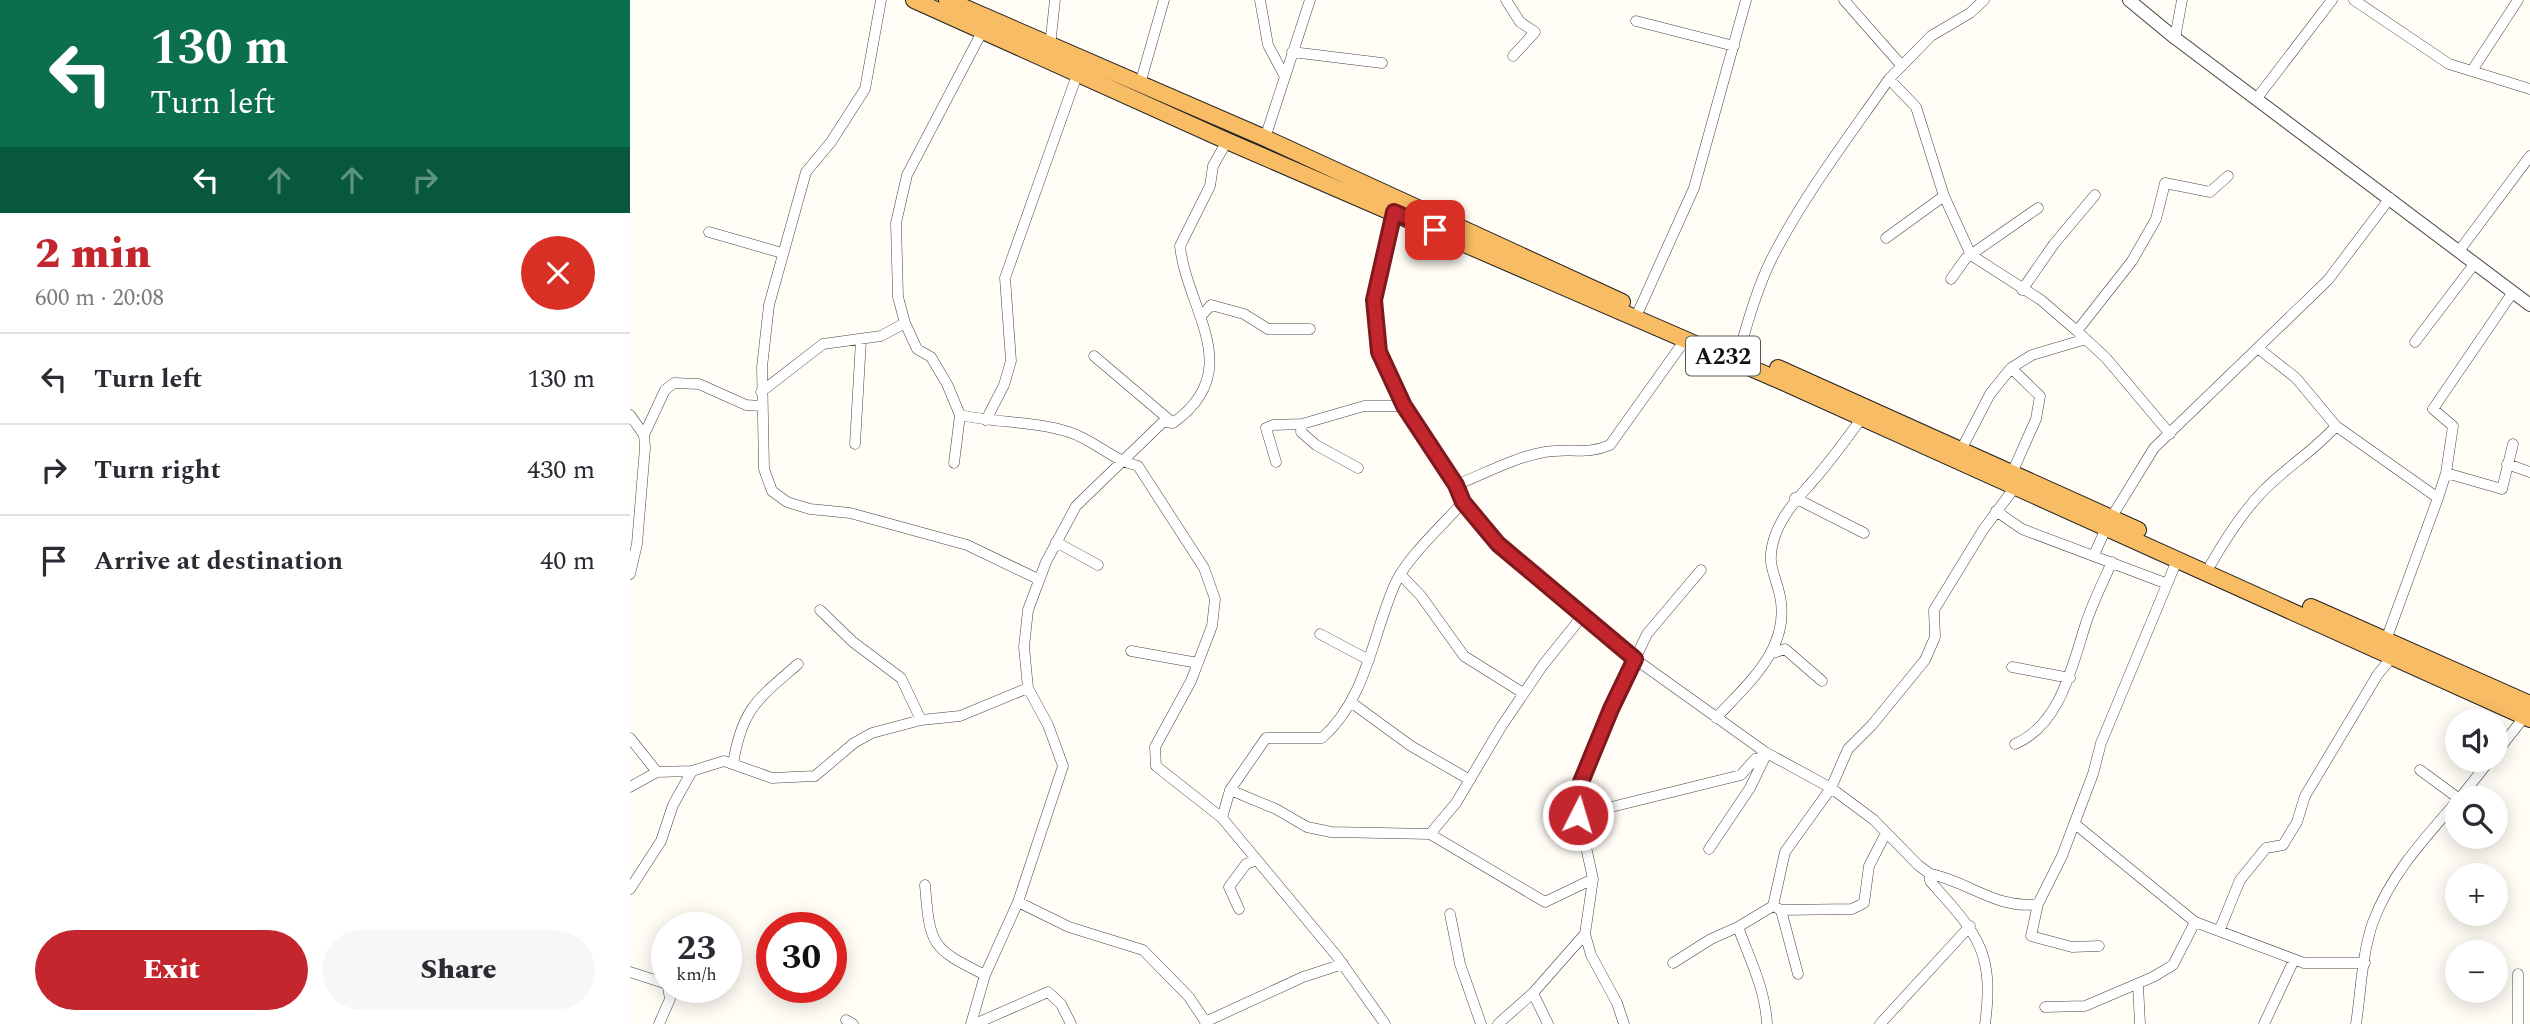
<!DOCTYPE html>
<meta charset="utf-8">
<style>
:root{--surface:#fff;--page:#f7f7f7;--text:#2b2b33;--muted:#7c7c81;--line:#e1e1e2;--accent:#c4262e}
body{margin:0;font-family:Spectral,serif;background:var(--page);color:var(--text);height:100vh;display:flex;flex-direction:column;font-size:26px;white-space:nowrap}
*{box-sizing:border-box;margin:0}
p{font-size:23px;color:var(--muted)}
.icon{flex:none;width:38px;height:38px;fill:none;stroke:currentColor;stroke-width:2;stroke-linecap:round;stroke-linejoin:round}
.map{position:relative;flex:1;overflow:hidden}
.drawer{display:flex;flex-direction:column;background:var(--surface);width:630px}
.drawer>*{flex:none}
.hud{background:#0b6e4f;color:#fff;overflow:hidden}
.buttons{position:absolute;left:1815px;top:709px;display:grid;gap:14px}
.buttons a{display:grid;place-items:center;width:63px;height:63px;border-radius:50%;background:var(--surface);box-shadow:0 4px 18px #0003;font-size:35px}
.speed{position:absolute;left:21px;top:912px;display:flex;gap:14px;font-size:35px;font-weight:700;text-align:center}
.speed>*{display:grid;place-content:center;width:91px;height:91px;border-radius:50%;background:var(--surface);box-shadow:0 4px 18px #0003;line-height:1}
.speed small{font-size:18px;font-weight:400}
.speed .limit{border:10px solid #d22;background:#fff;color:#111}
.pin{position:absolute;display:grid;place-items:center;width:60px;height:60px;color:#fff;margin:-30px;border-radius:14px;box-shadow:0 4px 10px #0006}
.me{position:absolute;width:77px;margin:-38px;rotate:5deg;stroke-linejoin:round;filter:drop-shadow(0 0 5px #0008)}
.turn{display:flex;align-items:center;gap:24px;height:147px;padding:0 35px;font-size:32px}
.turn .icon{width:91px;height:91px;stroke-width:2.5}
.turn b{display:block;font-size:49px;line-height:60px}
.lanes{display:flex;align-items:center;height:66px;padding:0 35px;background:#0003;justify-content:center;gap:35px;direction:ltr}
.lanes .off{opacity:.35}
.round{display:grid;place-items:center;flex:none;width:74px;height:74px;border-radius:37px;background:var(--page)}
.head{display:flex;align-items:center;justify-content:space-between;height:119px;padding:0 35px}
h1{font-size:42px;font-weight:800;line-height:52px;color:var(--accent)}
.primary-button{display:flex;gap:14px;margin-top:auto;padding:14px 35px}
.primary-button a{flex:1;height:80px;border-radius:42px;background:var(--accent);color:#fff;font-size:28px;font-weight:800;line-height:80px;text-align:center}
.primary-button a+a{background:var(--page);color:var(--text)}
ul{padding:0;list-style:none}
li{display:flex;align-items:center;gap:21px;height:91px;padding:0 35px;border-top:2px solid var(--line)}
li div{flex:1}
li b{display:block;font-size:26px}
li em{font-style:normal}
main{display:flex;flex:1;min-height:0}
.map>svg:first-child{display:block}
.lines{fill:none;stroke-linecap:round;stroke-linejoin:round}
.minor-casing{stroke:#444;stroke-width:11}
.tertiary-casing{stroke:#444;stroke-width:14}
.trunk-casing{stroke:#222;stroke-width:18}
.minor{stroke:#fff;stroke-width:10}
.tertiary{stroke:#fff;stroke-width:12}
.trunk{stroke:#f7bc64;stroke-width:16}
.route-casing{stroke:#7f191e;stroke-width:18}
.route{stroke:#c4262e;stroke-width:12}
.labels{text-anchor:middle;stroke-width:7;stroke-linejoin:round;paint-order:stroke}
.shield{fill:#fff;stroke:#585858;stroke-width:2}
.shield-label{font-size:23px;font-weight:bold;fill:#111}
</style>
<main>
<section class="drawer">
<div class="hud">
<div class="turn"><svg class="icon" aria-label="left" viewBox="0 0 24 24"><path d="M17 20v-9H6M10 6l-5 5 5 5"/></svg><div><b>130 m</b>Turn left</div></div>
<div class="lanes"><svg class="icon" aria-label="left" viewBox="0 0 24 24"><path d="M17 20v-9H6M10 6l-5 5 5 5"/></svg><svg class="icon off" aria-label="ahead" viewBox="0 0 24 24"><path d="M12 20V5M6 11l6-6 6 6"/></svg><svg class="icon off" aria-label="ahead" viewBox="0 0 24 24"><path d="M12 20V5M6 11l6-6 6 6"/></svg><svg class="icon off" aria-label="right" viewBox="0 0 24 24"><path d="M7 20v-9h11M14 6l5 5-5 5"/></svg></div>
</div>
<div class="head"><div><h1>2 min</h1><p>600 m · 20:08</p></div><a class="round" style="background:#d93025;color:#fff"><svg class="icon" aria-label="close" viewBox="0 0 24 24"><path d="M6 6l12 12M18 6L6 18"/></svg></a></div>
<ul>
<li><svg class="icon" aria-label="left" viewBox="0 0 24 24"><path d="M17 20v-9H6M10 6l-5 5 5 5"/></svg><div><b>Turn left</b></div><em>130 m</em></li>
<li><svg class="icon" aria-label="right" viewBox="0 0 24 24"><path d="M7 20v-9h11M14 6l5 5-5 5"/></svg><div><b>Turn right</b></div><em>430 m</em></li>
<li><svg class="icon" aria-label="arrive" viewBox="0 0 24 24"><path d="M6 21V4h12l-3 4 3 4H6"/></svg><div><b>Arrive at destination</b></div><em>40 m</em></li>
</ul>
<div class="primary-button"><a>Exit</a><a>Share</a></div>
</section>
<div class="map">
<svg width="1900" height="1024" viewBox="0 0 1900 1024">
<rect width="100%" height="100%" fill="#fffdf5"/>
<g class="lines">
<defs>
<path id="minor" d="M251 0 235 89 201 142 176 172 139 305 132 367 134 469 142 491 157 502 180 509 220 513 337 545 408 579
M630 0 638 45 654 75
M876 0 890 22 905 32 883 56
M1214 0 1272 66
M1724 0 1819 64 1900 89
M1006 21 1104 46
M353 30 277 175 266 223 268 297 275 323 287 349 301 357 317 384 330 415C366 423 404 421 439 432 464 440 482 460 508 466L574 568 585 599 582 626 561 681 525 747 526 766 592 818 706 955 755 1024
M1545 38 1552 0
M420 46 425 0
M662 52 752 63
M1843 69 1888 0
M1259 79 1301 36 1340 13 1354 0
M510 84 534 0
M1627 98 1702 0
M635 138 680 0
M763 212 744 300 749 352 774 406 843 515 868 544 1005 659 1135 752 1201 788 1244 820 1288 865 1300 874V881C1346 933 1365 950 1355 1024
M79 232 152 253
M1256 238 1314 196
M1829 251 1900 156
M1321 279 1336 258 1408 208
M1392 290 1424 244 1465 195
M1009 310 1064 188 1116 0
M572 315 581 305 614 314 638 329H680
M1447 331 1502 261 1526 219 1535 183 1580 192 1598 176
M1785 342 1845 263
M1109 352C1118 321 1127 289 1141 260 1174 195 1218 138 1259 79L1286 107 1314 196 1341 255 1411 300 1447 331 1476 358 1540 434
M464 356 543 423
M1381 368 1402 355 1456 339
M131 392 193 344 251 336 275 323
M0 415 14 435 15 448 7 544 0 574
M356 420 374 385 381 361 375 278 448 72
M1706 426 1808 498 1756 640
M14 435 35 390 44 383 69 384 116 405 131 406
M225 444 231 340
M1331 450 1360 394 1381 368 1410 396 1406 419 1382 473
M646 462 636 428 643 425 672 424
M324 463 330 415
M1877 464 1900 472
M728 468 686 445 671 432 672 424 734 406H774
M1816 473 1872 489 1883 444
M826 485C854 474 885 457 915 452 942 447 954 456 980 445L1055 340
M1165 498 1234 533
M1808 498 1816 473 1823 426 1803 409 1883 292
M1366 511 1392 529 1535 583
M1481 518 1524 448 1698 280 1760 198
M426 542 468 565
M1464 555 1476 528
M1581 564C1596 538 1611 514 1632 492 1655 468 1684 451 1706 426L1666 378 1629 349
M770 574 791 596 834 656 893 693
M190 610 223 642 271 678 291 720
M690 634 739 660
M501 651 568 663
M1143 653 1155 649 1192 681
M1382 667 1440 678
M722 703 781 746 840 780
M1086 718C1117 684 1161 649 1150 596 1145 573 1136 564 1144 539 1151 516 1167 499 1182 482 1200 462 1216 439 1232 418
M0 738 27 772 62 771 94 761 142 778 185 776 224 743 242 733 291 720 330 716 398 688
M1385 744C1431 724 1442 666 1456 623 1463 602 1473 582 1482 562
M1866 753 1895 716
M103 764C112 708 128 699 168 664
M1790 770 1828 798
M0 787 27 772
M600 790 646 809 677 827 701 832 800 834 915 902 963 879
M1830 798 1860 760
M949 815 1111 775 1125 759 1135 757V752
M592 818 600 790 636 738H692C737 698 742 636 765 584 777 557 813 525 833 502
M1445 824 1565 922 1674 963H1735
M800 834 826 803 871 727 913 665 954 614
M1079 849 1120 788 1135 757
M1300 874C1338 881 1367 910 1408 904L1432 856 1463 774 1471 743 1548 558
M295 885C300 946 301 948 355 975
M0 889 31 841 43 805 62 771
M388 902 439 927 513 950 559 997 577 1024
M1408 904 1401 936 1442 947 1469 946
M1147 908 1151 910 1168 974
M609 909 599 887 616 864 627 860
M1151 910 1222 909 1234 903 1239 866 1256 833
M820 914 830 964 851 1024
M1590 929 1610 880 1636 848 1653 845 1667 822 1675 796 1748 674 1763 656
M1043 963 1081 939 1108 927
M0 972 37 984
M1888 974V1024
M1508 985 1510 1024
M903 993 918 1024
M1415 1007 1455 1006 1523 977 1543 965 1565 922
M216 1020 223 1024
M575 1022 673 977 713 964
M29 1024 40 999 38 987
M341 1024 355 975 388 902 433 766 418 725 398 688 394 647 398 610 416 562 446 506 533 422 543 423C617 370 557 311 550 246L580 186 583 166 597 141
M345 1024 418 992 431 1004 441 1024
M868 1024 903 993 955 934
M994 1024 987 1003 961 955 955 934 963 879 949 815 951 782 981 709 1017 634 1071 570
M1137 1024C1135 988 1120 960 1108 927L1143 906 1155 852 1201 788 1218 749 1242 725 1295 660 1305 637 1304 610 1353 530 1385 487
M1250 1024 1340 926
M1634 1024 1664 960
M1726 1024C1731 991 1732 953 1743 922 1761 874 1794 839 1827 801"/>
<path id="tertiary" d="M1499 0 1545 38 1900 305"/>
<path id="trunk" d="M284 0 597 141 1153 382 1900 719
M317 0 635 138 992 302
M1148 368 1508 530
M1681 607 1900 704"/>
</defs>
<use href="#minor" class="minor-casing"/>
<use href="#tertiary" class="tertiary-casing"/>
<use href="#trunk" class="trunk-casing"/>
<use href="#minor" class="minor"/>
<use href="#tertiary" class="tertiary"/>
<use href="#trunk" class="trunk"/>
</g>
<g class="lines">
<defs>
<path id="route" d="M805 230 764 212 744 300 749 352 774 406 826 485 833 502 868 544 1005 659 981 709 951 782 948 815"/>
</defs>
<use href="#route" class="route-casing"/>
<use href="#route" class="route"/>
</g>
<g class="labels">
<rect class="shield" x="1056" y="336.5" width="74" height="39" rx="5"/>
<g class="shield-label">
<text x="1093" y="364">A232</text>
</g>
</g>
</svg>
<div class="buttons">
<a><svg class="icon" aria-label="sound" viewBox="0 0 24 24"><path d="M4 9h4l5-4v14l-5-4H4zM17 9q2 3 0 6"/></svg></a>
<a><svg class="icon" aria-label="search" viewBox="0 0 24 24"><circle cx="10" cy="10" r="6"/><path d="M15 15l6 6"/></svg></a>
<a>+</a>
<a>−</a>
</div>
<div class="speed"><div>23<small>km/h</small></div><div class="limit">30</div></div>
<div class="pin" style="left:805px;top:230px;background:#d93025"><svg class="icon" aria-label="arrive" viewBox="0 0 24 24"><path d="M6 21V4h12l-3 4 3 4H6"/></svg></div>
<svg class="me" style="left:948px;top:815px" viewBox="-20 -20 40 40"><circle r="17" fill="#c4262e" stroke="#fff" stroke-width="3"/><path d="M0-11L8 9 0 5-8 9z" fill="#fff"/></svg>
</div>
</main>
